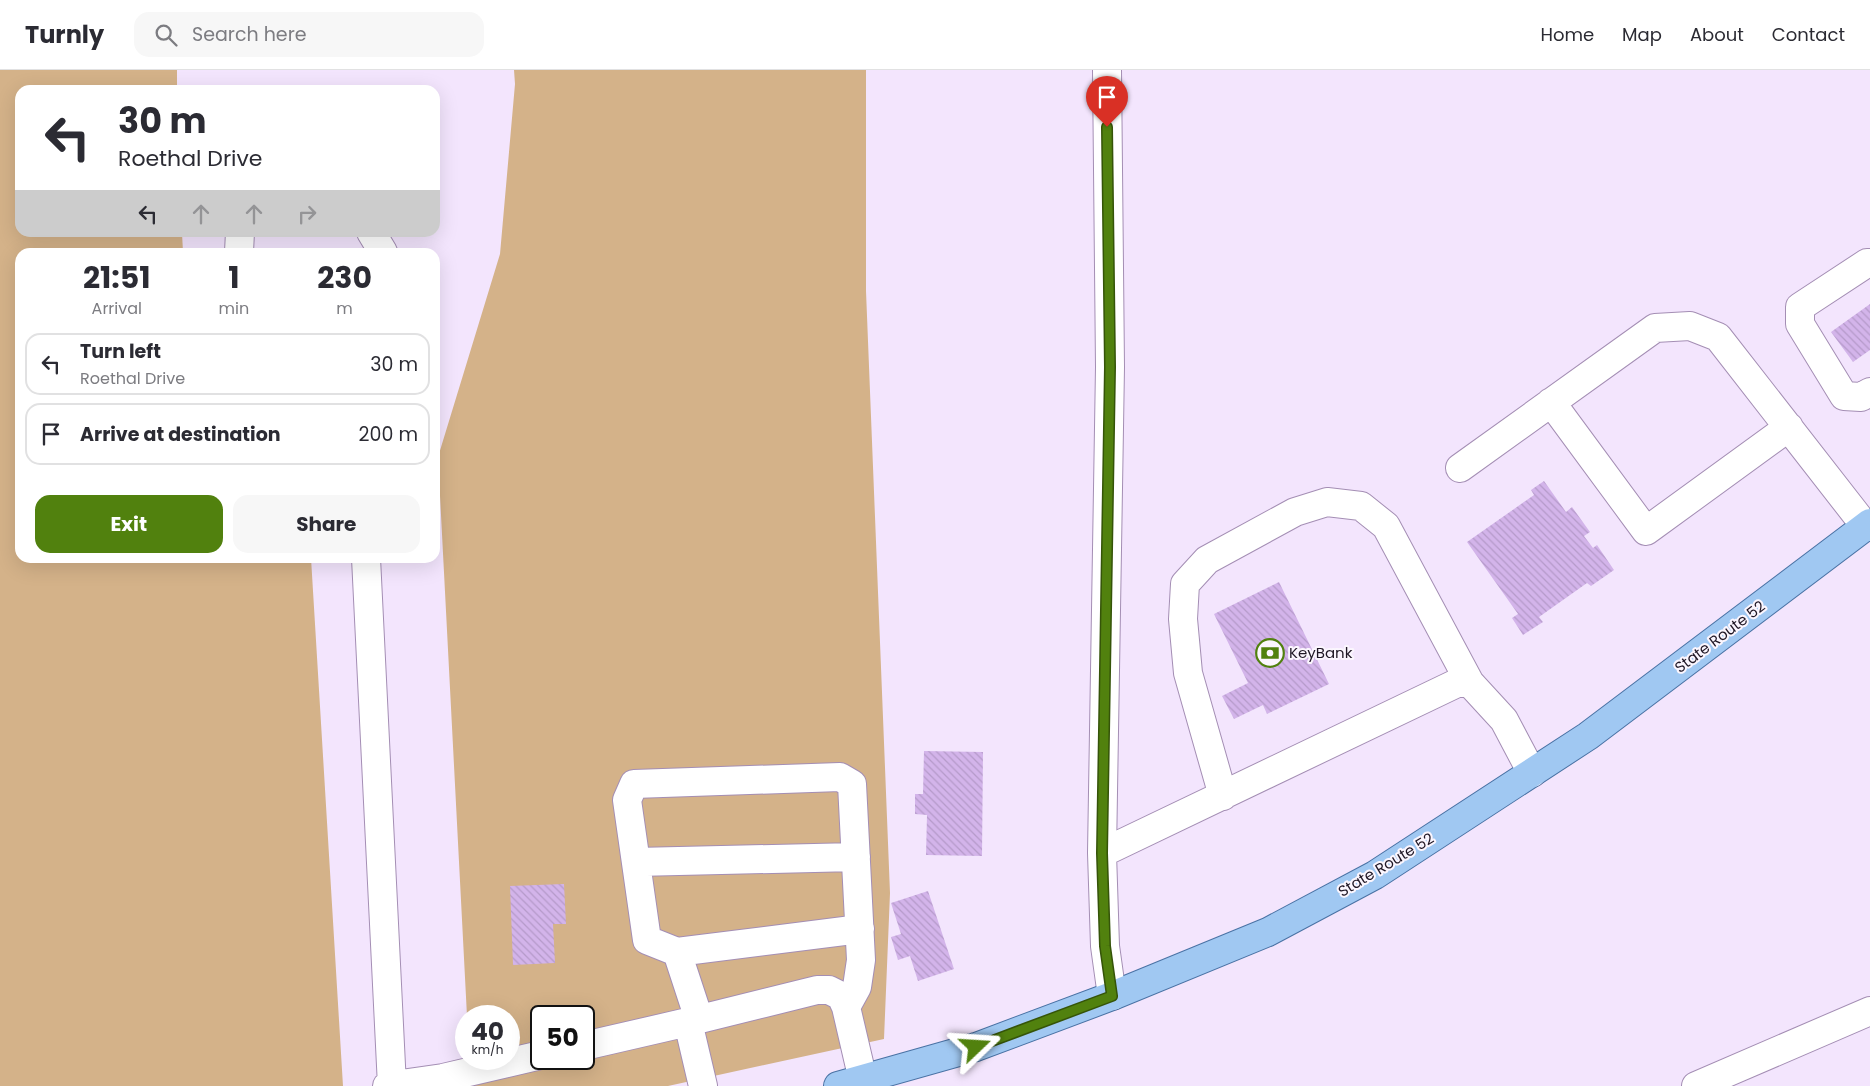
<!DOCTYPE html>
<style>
:root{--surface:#fff;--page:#f7f7f7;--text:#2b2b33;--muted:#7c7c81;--line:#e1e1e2;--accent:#51810e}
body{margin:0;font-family:Poppins,sans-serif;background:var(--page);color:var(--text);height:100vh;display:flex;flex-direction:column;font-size:19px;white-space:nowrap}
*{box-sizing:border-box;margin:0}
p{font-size:16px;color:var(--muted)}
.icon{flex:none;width:28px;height:28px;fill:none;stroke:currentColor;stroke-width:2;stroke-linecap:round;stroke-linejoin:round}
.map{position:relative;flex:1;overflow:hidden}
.sheet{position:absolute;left:15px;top:178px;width:425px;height:315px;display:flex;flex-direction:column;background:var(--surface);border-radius:15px;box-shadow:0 5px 20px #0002}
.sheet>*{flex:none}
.top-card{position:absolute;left:15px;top:15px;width:425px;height:152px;border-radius:15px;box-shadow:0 5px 20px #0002;background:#fff;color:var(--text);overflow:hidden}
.speed{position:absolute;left:455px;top:935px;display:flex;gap:10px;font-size:25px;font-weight:700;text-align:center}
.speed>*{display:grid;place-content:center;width:65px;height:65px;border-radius:50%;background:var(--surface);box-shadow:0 5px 20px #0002;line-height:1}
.speed small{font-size:12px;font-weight:400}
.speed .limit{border:2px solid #111;border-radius:8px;background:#fff;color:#111}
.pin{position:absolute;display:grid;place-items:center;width:42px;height:42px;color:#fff;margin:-51px -21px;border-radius:50% 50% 50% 0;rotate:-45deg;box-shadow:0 0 5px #0007}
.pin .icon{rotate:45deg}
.me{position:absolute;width:55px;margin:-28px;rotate:70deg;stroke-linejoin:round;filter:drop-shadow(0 0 4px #0008)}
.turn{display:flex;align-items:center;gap:18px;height:105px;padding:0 20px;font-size:22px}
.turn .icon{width:65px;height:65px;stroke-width:2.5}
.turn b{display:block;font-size:35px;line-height:42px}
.lanes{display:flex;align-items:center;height:48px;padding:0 20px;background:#0003;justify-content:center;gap:25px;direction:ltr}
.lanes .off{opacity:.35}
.eta{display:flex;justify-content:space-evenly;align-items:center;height:85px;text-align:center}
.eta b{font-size:30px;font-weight:700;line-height:35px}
.cta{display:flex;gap:10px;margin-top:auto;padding:10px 20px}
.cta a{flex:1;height:58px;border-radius:15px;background:var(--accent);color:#fff;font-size:20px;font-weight:700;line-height:58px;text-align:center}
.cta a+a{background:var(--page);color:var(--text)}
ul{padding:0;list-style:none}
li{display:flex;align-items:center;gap:15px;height:62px;margin:0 10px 8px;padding:0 10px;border:2px solid var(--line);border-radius:15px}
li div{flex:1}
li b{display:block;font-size:19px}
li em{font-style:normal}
header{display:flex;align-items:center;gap:30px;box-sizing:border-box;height:70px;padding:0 25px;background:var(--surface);border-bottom:1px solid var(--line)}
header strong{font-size:24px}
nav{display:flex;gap:28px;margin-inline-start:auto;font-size:18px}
.search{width:350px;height:45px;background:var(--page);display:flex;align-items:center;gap:12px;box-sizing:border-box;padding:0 18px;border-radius:15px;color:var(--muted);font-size:19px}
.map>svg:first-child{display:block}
.park{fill:#d4b289;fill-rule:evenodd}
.building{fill:url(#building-back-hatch)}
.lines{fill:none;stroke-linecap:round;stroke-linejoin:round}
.minor-casing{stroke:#a48eb4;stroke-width:30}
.major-casing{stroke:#4972a4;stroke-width:30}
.minor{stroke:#fff;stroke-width:28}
.major{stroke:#a0c8f2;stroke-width:28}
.route-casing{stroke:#355409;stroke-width:12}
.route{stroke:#51810e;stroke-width:9}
.labels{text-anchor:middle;stroke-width:4;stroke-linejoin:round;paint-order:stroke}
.street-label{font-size:15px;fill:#1f1725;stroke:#fbf6fe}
.poi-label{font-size:15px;fill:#1f1725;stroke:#fbf6fe;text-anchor:start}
</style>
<header>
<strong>Turnly</strong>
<div class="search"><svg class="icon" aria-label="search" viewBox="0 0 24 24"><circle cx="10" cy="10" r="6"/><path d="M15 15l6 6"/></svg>Search here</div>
<nav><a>Home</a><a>Map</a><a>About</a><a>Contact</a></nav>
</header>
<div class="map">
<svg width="1870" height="1016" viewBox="0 0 1870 1016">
<defs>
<pattern id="building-back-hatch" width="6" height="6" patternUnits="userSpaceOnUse" patternTransform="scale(1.25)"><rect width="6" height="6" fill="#d3b4ea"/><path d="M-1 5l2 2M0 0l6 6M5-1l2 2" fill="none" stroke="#b59ac9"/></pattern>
</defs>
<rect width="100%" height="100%" fill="#f3e5fd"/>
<path class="park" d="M0 0H177V20H20V162L182 163 183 182H20V488H311L343 1016H0Z
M514 0H866V221L890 823 884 969 668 1016H471L469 989H509V946H467L438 387 500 184 515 14ZM541 946H584V989H541Z"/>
<path class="building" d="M1870 234V280L1853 292 1831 262Z
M1544 411 1566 442 1572 437 1590 462 1584 466 1593 478 1597 475 1614 500 1591 516 1587 513 1539 547 1543 552 1523 565 1512 548 1518 544 1467 472 1534 425 1531 420Z
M1279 512 1329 614 1267 644 1263 635 1234 649 1222 626 1248 613 1214 544Z
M924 681 983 682 982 786 926 785 927 745 915 744V724H923Z
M564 814 566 854H553L555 893 513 895 510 816Z
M928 821 954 899 918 911 910 886 898 890 891 867 901 864 891 833Z"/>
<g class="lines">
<defs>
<path id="minor" d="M1107 0 1110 297 1102 783 1105 876 1112 926
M371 162 383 182
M239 182 240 162
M1870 193H1867L1800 237V254L1844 326 1861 327 1870 322
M1551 332 1646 461 1789 357
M1460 398 1655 258 1690 256 1718 267 1866 457
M366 488 392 1016
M1223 726 1188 603 1183 549 1185 514 1207 490 1295 442 1327 432 1361 436 1386 456 1470 613
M1102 783 1457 613H1470L1504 650 1532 703
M636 792 856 787
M677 882 860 859
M699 949 677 882 647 870 627 730 634 714 840 707 852 714 861 890 857 917 846 937
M584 976 688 952
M387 1016 443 1008 541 985
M703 1016 688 952 817 920H829L841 926 846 937 863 1010
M1696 1016 1870 941"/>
<path id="major" d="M838 1016 976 977 1112 926 1268 862 1375 805 1588 666 1870 453"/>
</defs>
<use href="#minor" class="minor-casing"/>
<use href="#major" class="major-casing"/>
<use href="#minor" class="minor"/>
<use href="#major" class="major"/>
</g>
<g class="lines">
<defs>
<path id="route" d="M976 977 1112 926 1105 876 1102 783 1110 297 1107 57"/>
</defs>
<use href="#route" class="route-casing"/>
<use href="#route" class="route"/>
</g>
<defs>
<symbol id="bank-ring" viewBox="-11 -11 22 22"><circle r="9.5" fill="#fbf6fe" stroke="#51810e" stroke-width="1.5"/><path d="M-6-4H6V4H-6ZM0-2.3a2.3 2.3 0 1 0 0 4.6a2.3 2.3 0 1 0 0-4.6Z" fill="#51810e"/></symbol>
</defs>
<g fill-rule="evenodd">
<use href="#bank-ring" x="1254" y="567" width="32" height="32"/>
</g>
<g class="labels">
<g class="street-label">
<text transform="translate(1720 567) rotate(-37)" y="5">State Route 52</text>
<text transform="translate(1386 795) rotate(-31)" y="5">State Route 52</text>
</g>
<g class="poi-label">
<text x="1289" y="588">KeyBank</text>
</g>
</g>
</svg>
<div class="speed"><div>40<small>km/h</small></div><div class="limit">50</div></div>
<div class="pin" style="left:1107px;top:57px;background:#d93025"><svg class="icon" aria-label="arrive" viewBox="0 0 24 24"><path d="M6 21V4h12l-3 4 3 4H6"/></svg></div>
<svg class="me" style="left:976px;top:977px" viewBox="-20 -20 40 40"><path d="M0-17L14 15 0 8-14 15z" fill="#51810e" stroke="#fff" stroke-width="4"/></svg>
<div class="top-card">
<div class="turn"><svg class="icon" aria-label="left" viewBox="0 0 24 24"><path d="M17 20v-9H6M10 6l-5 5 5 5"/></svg><div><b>30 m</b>Roethal Drive</div></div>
<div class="lanes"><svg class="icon" aria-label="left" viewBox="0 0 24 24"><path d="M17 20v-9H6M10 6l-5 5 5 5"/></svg><svg class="icon off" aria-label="ahead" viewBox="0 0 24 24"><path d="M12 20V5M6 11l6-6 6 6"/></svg><svg class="icon off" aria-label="ahead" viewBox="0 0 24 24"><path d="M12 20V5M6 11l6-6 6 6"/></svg><svg class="icon off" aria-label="right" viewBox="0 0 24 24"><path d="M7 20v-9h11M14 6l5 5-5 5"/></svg></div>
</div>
<section class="sheet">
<div class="eta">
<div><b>21:51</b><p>Arrival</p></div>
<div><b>1</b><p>min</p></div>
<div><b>230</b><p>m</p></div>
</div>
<ul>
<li><svg class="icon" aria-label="left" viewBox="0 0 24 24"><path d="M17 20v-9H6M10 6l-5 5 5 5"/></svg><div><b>Turn left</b><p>Roethal Drive</p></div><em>30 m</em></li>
<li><svg class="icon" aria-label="arrive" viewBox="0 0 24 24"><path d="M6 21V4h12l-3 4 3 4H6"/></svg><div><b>Arrive at destination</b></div><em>200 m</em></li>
</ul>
<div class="cta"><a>Exit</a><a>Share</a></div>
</section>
</div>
